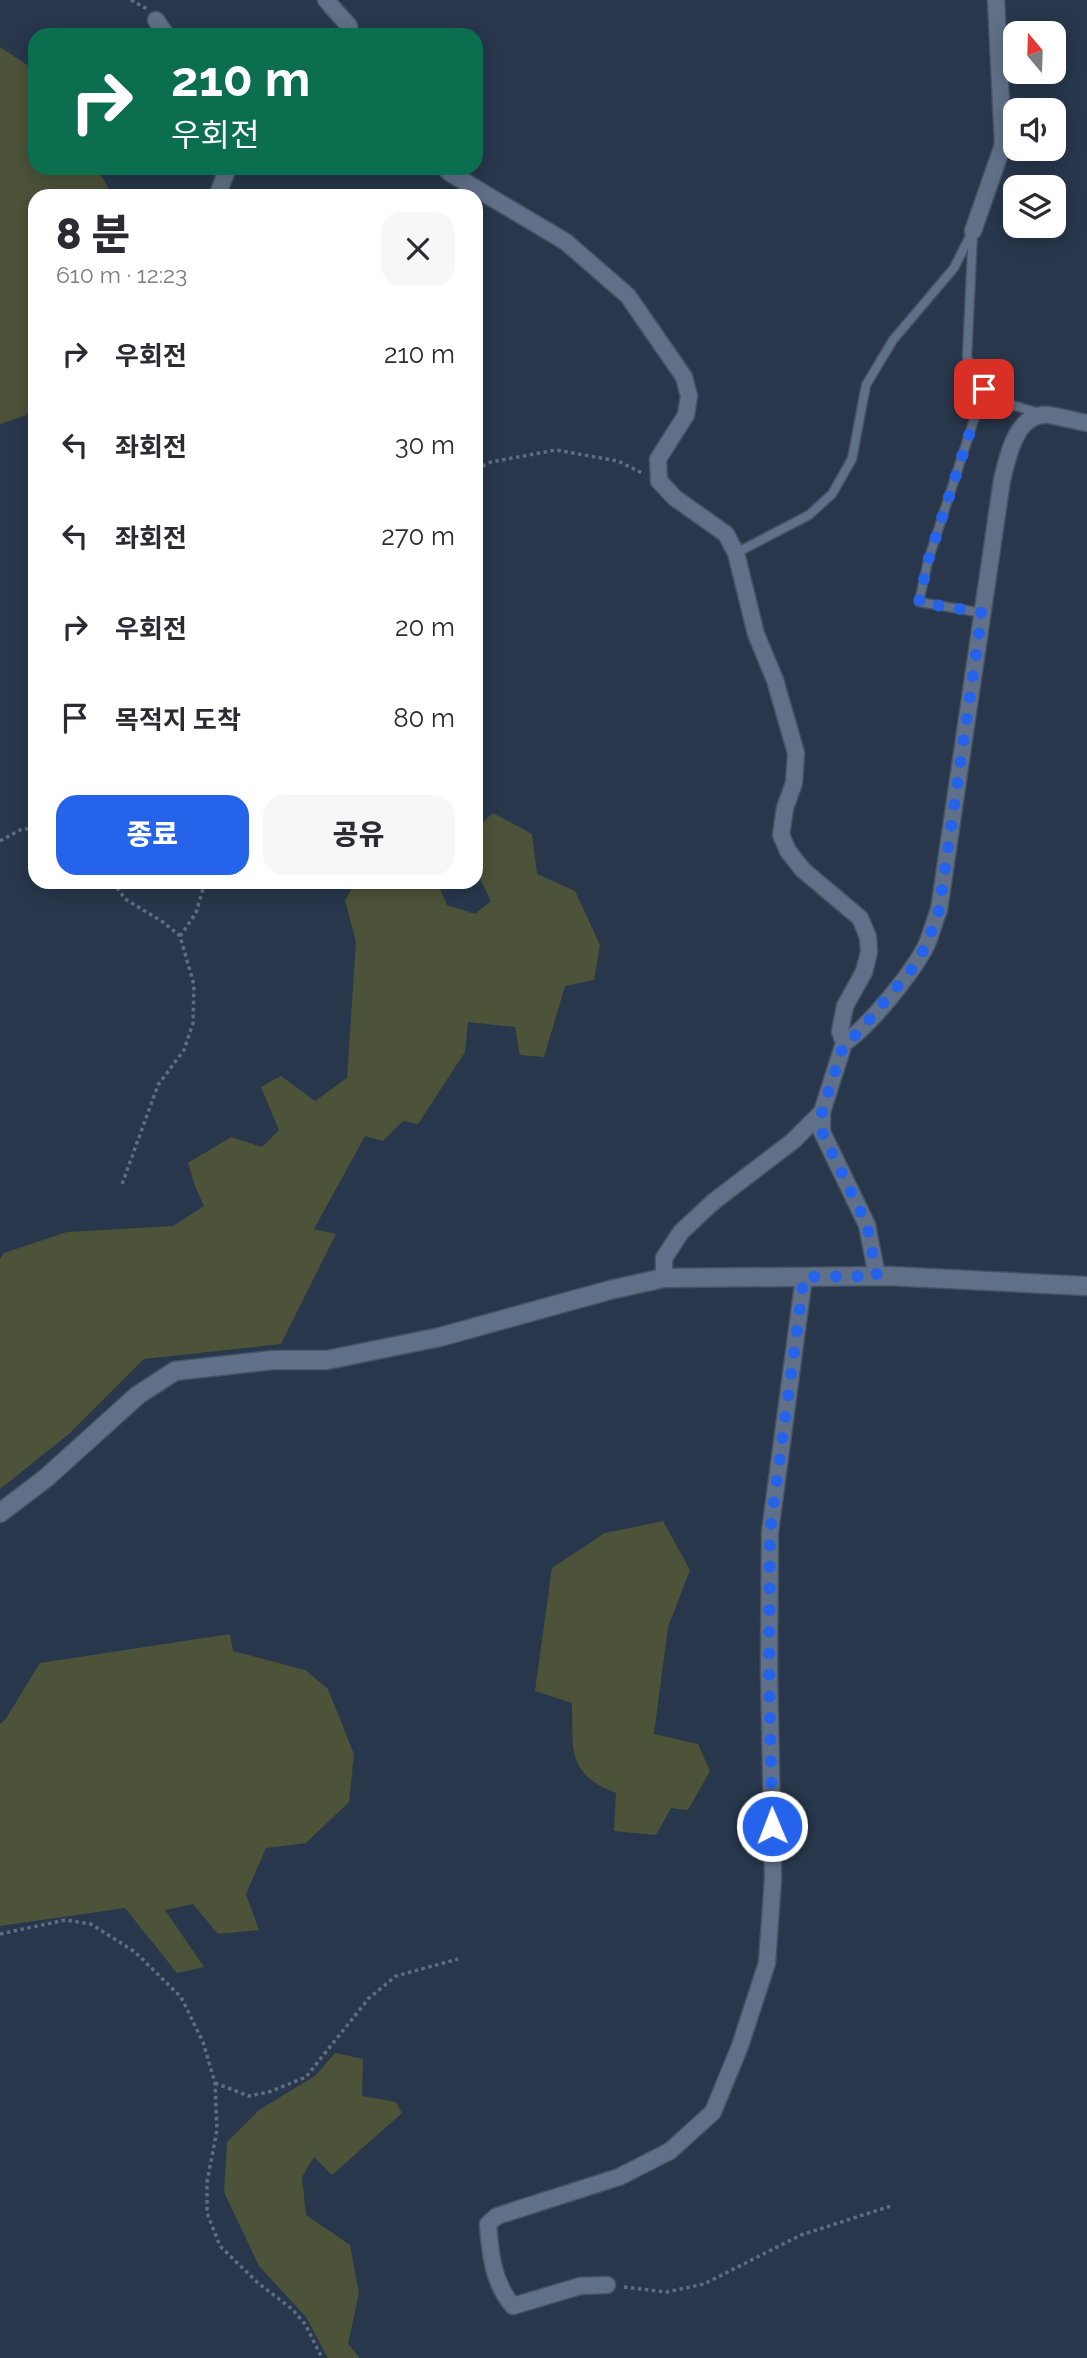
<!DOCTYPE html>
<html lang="ko">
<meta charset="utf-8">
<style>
:root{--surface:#fff;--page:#f7f7f7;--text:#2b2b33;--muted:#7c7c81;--accent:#2563eb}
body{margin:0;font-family:Raleway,"Noto Sans KR",sans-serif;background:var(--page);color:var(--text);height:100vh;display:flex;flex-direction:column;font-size:26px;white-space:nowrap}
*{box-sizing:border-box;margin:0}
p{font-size:23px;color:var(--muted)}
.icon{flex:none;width:38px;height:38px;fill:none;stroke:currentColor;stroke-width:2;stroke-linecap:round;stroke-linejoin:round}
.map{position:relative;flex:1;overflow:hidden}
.drawer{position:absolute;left:28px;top:189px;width:455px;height:700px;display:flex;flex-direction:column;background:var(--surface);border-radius:21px;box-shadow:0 4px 18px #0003}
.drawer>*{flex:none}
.hud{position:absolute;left:28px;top:28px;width:455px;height:147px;border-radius:21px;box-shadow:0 4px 18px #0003;background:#0b6e4f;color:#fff;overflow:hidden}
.needle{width:46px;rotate:341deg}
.controls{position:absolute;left:1003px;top:21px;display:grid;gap:14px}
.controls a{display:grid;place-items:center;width:63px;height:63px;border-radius:14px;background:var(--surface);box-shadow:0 4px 18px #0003;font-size:35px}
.pin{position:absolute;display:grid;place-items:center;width:60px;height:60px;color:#fff;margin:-30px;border-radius:14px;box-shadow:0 4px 10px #0006}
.me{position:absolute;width:77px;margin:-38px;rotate:359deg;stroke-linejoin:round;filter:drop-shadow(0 0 5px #0008)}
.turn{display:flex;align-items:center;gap:24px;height:147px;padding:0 28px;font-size:32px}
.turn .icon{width:91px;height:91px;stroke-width:2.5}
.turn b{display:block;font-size:49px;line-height:60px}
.round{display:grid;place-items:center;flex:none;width:74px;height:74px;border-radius:21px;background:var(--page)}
.headline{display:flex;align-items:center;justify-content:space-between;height:119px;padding:0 28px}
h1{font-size:42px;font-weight:800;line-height:52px}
.action{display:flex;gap:14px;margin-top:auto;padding:14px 28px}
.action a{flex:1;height:80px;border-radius:21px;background:var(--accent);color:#fff;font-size:28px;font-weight:800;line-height:80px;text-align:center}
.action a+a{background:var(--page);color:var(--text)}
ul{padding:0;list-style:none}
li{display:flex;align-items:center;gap:21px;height:91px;padding:0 28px}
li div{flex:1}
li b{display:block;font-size:26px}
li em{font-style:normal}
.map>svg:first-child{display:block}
.green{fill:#4c5339}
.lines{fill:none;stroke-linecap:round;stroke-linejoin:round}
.service-casing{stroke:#465365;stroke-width:11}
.minor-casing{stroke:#465365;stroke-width:19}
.tertiary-casing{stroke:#465365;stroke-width:21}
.path{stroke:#606d80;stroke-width:3.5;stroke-dasharray:3.5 3.5;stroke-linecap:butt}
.service{stroke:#5f7088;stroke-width:8}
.minor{stroke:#5f7088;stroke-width:16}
.tertiary{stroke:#5f7088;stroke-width:18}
.route{stroke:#2563eb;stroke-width:12;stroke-dasharray:0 21.6}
</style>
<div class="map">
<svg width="1087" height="2358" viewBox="0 0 1087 2358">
<rect width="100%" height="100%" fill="#28374c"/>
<path class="green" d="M0 47 35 70V168H97L113 196H35V393L27 415 0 424Z
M493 813 532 834 537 874 575 891 600 945 594 980 565 986 544 1057 520 1055 515 1027 468 1022 465 1052 418 1124 403 1121 383 1141 365 1136 314 1229 336 1234 281 1344 144 1359 69 1434 0 1489V1259L4 1253 67 1232 173 1226 204 1206 195 1186 188 1163 231 1137 262 1147 279 1130 261 1087 281 1076 315 1101 347 1078 356 942 345 900 356 882H437L447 905 475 914 491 901 476 871V828Z
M663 1521 690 1570 668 1627 654 1734 698 1744 710 1771 688 1810 671 1808 656 1835 614 1831 616 1793C566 1774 573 1748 572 1703L535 1691 552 1568 605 1533Z
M230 1634 233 1651 305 1670 328 1689 354 1754 349 1802 306 1843 266 1848 246 1894 259 1930 218 1934 193 1904 165 1910 204 1967 177 1973 125 1908 0 1926V1724L5 1720 40 1663Z
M335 2053 363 2059 362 2096 396 2102 402 2113 332 2175 314 2157 302 2177 306 2215 350 2245 359 2293 348 2344 360 2358H328L306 2317 259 2266 224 2192 227 2142 259 2110 315 2076Z"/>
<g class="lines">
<defs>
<path id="service" d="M973 231 967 357C971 368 983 379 984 389L928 561 919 602 983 613
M982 396 1039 413
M736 553 809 515 832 494 852 459 866 385 893 340 954 268 971 234"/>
<path id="minor" d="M326 0 349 26 350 35
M156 20 166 35
M445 168 450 173 566 242 628 296 684 377 689 396 686 415 658 459 659 481 675 498 726 534 736 553 756 634 775 680 796 753 794 783 785 808 781 835 788 851 803 870 860 918 868 937 869 952 864 972 845 1006 840 1031 844 1043 822 1112V1132L867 1225 877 1276
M217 196 228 168
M973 231 1003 145 996 0
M844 1043C869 1027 912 973 926 946 931 935 934 922 939 910L1002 480C1008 456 1016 412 1049 415 1062 417 1075 421 1087 423
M664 1278V1258L681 1232 713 1202 793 1141 822 1112
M607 2285 580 2286 513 2306C493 2283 490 2253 488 2224L497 2216 619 2177 670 2151 713 2112 740 2046 767 1963 773 1879 769 1668 770 1532 804 1277"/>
<path id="tertiary" d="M0 1513 46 1478 138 1395 175 1371 273 1360H327L440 1337 610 1290 664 1278 889 1276 1087 1286"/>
</defs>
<use href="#service" class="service-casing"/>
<use href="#minor" class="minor-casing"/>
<use href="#tertiary" class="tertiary-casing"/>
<path class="path" d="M131 0 147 9
M476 469 491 462 556 450 618 461 644 474
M0 841 22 829H35
M113 882 125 899 163 922 180 936 194 985 193 1023 184 1050 158 1085 121 1187
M180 936 196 913 205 882
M0 1934 65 1920 91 1924 135 1952 181 1997 203 2042 215 2083 217 2130 207 2182V2213L220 2246 258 2283 292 2309 305 2324 322 2358
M215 2083 249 2096 269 2092 306 2077 369 1998 396 1976 458 1959
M624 2287 667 2292 704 2284 801 2235 891 2206"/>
<use href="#service" class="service"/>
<use href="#minor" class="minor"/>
<use href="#tertiary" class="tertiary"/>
</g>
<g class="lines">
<path class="route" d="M772 1826 769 1668 770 1532 804 1277 877 1276 867 1225 822 1132V1112L844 1043 857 1034 911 970 926 946 939 910 982 613 919 602 928 561 984 389"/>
</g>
</svg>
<div class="controls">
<a><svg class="needle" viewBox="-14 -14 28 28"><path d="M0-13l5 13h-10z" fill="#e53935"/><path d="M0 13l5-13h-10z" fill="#7c7c81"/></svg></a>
<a><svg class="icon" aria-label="sound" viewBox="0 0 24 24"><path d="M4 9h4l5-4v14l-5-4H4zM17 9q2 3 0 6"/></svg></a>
<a><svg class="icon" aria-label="layers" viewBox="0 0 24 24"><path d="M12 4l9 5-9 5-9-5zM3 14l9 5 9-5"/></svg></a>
</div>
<div class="pin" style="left:984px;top:389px;background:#d93025"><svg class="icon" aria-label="arrive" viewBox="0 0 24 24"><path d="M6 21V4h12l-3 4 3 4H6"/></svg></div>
<svg class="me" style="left:772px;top:1826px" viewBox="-20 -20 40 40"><circle r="17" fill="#2563eb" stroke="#fff" stroke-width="3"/><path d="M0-11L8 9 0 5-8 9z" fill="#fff"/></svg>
<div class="hud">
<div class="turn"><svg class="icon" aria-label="right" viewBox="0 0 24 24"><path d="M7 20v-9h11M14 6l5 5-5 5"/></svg><div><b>210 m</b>우회전</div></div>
</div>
<section class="drawer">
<div class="headline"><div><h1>8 분</h1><p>610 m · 12:23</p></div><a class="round"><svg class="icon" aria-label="close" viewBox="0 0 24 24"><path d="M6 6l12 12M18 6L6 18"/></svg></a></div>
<ul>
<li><svg class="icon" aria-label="right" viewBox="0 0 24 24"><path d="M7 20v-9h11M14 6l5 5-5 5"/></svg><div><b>우회전</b></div><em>210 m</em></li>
<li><svg class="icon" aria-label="left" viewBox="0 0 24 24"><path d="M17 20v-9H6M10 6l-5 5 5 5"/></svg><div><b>좌회전</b></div><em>30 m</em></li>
<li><svg class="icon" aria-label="left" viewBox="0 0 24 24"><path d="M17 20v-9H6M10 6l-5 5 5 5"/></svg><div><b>좌회전</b></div><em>270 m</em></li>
<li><svg class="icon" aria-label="right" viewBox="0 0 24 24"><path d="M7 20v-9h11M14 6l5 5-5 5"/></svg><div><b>우회전</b></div><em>20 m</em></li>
<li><svg class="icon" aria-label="arrive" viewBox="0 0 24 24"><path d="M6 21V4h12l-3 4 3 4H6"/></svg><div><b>목적지 도착</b></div><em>80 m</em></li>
</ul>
<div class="action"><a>종료</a><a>공유</a></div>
</section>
</div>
